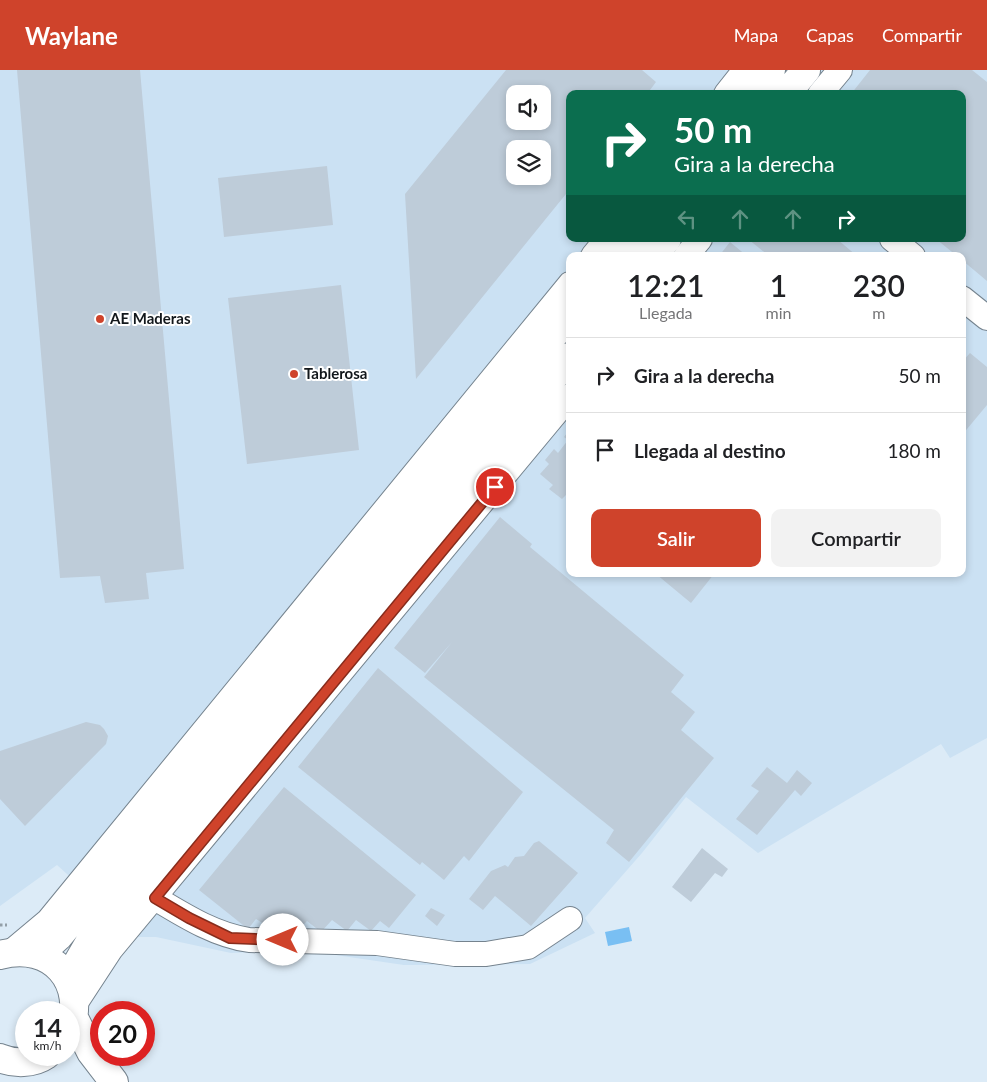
<!DOCTYPE html>
<html lang="es">
<style>
:root{--surface:#fff;--page:#f2f2f2;--text:#202124;--muted:#757577;--line:#e0e0e0;--accent:#cf432b}
body{margin:0;font-family:Lato,sans-serif;background:var(--page);color:var(--text);height:100vh;display:flex;flex-direction:column;font-size:19px;white-space:nowrap}
*{box-sizing:border-box;margin:0}
p{font-size:16px;color:var(--muted)}
.icon{flex:none;width:28px;height:28px;fill:none;stroke:currentColor;stroke-width:2;stroke-linecap:round;stroke-linejoin:round}
.map{position:relative;flex:1;overflow:hidden}
.sheet{position:absolute;left:566px;top:182px;width:400px;height:325px;display:flex;flex-direction:column;background:var(--surface);border-radius:10px;box-shadow:0 2px 8px #0003}
.sheet>*{flex:none}
.guide{position:absolute;left:566px;top:20px;width:400px;height:152px;border-radius:10px;box-shadow:0 2px 8px #0003;background:#0b6e4f;color:#fff;overflow:hidden}
.controls{position:absolute;left:506px;top:15px;display:grid;gap:10px}
.controls a{display:grid;place-items:center;width:45px;height:45px;border-radius:10px;background:var(--surface);box-shadow:0 2px 8px #0003;font-size:25px}
.speed{position:absolute;left:15px;top:931px;display:flex;gap:10px;font-size:25px;font-weight:700;text-align:center}
.speed>*{display:grid;place-content:center;width:65px;height:65px;border-radius:50%;background:var(--surface);box-shadow:0 2px 8px #0003;line-height:1}
.speed small{font-size:12px;font-weight:400}
.speed .limit{border:8px solid #d22;background:#fff;color:#111}
.pin{position:absolute;display:grid;place-items:center;width:42px;height:42px;color:#fff;margin:-21px;border:2px solid #fff;border-radius:50%;box-shadow:0 1px 5px #0007}
.me{position:absolute;width:55px;margin:-28px;rotate:270deg;stroke-linejoin:round;filter:drop-shadow(0 0 4px #0008)}
.turn{display:flex;align-items:center;gap:18px;height:105px;padding:0 25px;font-size:22px}
.turn .icon{width:65px;height:65px;stroke-width:2.5}
.turn b{display:block;font-size:35px;line-height:42px}
.lanes{display:flex;align-items:center;height:48px;padding:0 25px;background:#0003;justify-content:center;gap:25px;direction:ltr}
.lanes .off{opacity:.35}
.eta{display:flex;justify-content:space-evenly;align-items:center;height:85px;text-align:center}
.eta b{font-size:30px;font-weight:600;line-height:35px}
.primary-button{display:flex;gap:10px;margin-top:auto;padding:10px 25px}
.primary-button a{flex:1;height:58px;border-radius:10px;background:var(--accent);color:#fff;font-size:20px;font-weight:600;line-height:58px;text-align:center}
.primary-button a+a{background:var(--page);color:var(--text)}
ul{padding:0;list-style:none}
li{display:flex;align-items:center;gap:15px;height:75px;padding:0 25px;border-top:1px solid var(--line)}
li div{flex:1}
li b{display:block;font-size:19px}
li em{font-style:normal}
header{display:flex;align-items:center;gap:30px;box-sizing:border-box;height:70px;padding:0 25px;background:var(--accent);color:#fff}
header strong{font-size:24px}
nav{display:flex;gap:28px;margin-inline-start:auto;font-size:18px}
.map>svg:first-child{display:block}
.built{fill:#cbe1f3;fill-rule:evenodd}
.water{fill:#79bff3}
.building{fill:#beccd9;fill-rule:evenodd}
.lines{fill:none;stroke-linecap:round;stroke-linejoin:round}
.minor-casing{stroke:#75838e;stroke-width:26}
.major-casing{stroke:#75838e;stroke-width:30}
.highway-casing{stroke:#75838e;stroke-width:30}
.path{stroke:#939fa8;stroke-width:3;stroke-dasharray:2.5 2.5;stroke-linecap:butt}
.minor{stroke:#fff;stroke-width:24}
.major{stroke:#fff;stroke-width:28}
.highway{stroke:#fff;stroke-width:28}
.route-casing{stroke:#872c1c;stroke-width:12}
.route{stroke:#cf432b;stroke-width:9}
.poi-dot{fill:#cf432b;stroke:#fff;stroke-width:2}
.labels{text-anchor:middle;stroke-width:4;stroke-linejoin:round;paint-order:stroke}
.poi-label{font-size:15px;font-weight:bold;fill:#12171b;stroke:#fff;text-anchor:start}
</style>
<header>
<strong>Waylane</strong>
<nav><a>Mapa</a><a>Capas</a><a>Compartir</a></nav>
</header>
<div class="map">
<svg width="987" height="1012" viewBox="0 0 987 1012">
<rect width="100%" height="100%" fill="#dcebf7"/>
<path class="built" d="M0 0H987V668L950 688 941 674 758 783 686 727 642 783 585 848 595 863 530 894 404 895 301 880 231 883 156 867H137L57 795 0 836ZM515 24H542V51H515ZM570 24H962V169H570ZM515 79H542V106H515ZM570 186H962V504H570Z"/>
<path class="water" d="M629 857 632 871 608 876 605 862Z"/>
<path class="building" d="M17 0H140L184 499 146 503 149 529 105 533 100 506 60 508Z
M506 0H642L656 12 647 24H570V119L416 309 405 124ZM515 24H542V51H515ZM515 79H542V106H515Z
M870 0H972L987 12V211L962 190V186H957L936 169H962V24H851Z
M327 96 333 155 224 167 218 108Z
M748 169H837L857 186H769Z
M730 172 747 186H719Z
M341 215 359 380 247 394 228 228Z
M970 283 987 297V335L962 365V292Z
M570 359V429L566 425 562 429 549 419 553 415 540 404 549 394 545 390 554 379 558 383 568 370 564 367Z
M500 447 532 474 530 477 684 605 671 622 695 642 681 660 714 688 629 792 606 773 614 760 424 607 452 572 425 603 394 578Z
M656 504H714L691 533Z
M378 598 523 722 469 791 464 786 444 810 422 792 420 795 298 697Z
M86 652 100 655 104 659 108 666 106 674 25 756 0 729V681Z
M767 697 787 713 797 700 812 713 801 726 795 720 757 765 736 749 759 721 751 716Z
M284 717 416 825 389 858 380 851 371 861 356 850 347 861 332 850 321 862 307 851 297 861 282 849 272 859 256 849 248 859 199 820Z
M539 771 578 803 531 856 495 826 483 840 469 829 491 801 505 795 508 797 515 787 524 786 534 773Z
M702 778 728 799 722 807 715 803 691 832 672 817Z
M431 838 445 845 437 856 425 846Z"/>
<g class="lines">
<defs>
<path id="minor" d="M726 24 745 0
M820 24 840 0
M892 169 913 186
M593 186 607 169
M686 186 700 169
M962 228 987 248
M155 828C185 846 215 865 249 870L377 873 455 884H486L528 877 570 849
M11 882 48 851 570 214
M75 934 111 879 570 326"/>
<path id="major" d="M752 24 771 0
M786 24 806 0
M618 186 633 169
M653 186 667 169
M33 883 47 877 58 867 570 245
M68 909 92 868 570 287"/>
<path id="highway" d="M0 885C52 871 88 913 69 962
M74 948 91 982 114 1012
M0 988C14 994 33 994 46 985"/>
</defs>
<use href="#minor" class="minor-casing"/>
<use href="#major" class="major-casing"/>
<use href="#highway" class="highway-casing"/>
<path class="path" d="M0 855H7"/>
<use href="#minor" class="minor"/>
<use href="#major" class="major"/>
<use href="#highway" class="highway"/>
</g>
<g class="lines">
<defs>
<path id="route" d="M283 870 230 868 189 848 155 828 495 417"/>
</defs>
<use href="#route" class="route-casing"/>
<use href="#route" class="route"/>
</g>
<g class="poi-dot">
<circle cx="100" cy="249" r="5"/>
<circle cx="294" cy="304" r="5"/>
</g>
<g class="labels">
<g class="poi-label">
<text x="110" y="254">AE Maderas</text>
<text x="304" y="309">Tablerosa</text>
</g>
</g>
</svg>
<div class="controls">
<a><svg class="icon" aria-label="sound" viewBox="0 0 24 24"><path d="M4 9h4l5-4v14l-5-4H4zM17 9q2 3 0 6"/></svg></a>
<a><svg class="icon" aria-label="layers" viewBox="0 0 24 24"><path d="M12 4l9 5-9 5-9-5zM3 14l9 5 9-5"/></svg></a>
</div>
<div class="speed"><div>14<small>km/h</small></div><div class="limit">20</div></div>
<div class="pin" style="left:495px;top:417px;background:#d93025"><svg class="icon" aria-label="arrive" viewBox="0 0 24 24"><path d="M6 21V4h12l-3 4 3 4H6"/></svg></div>
<svg class="me" style="left:283px;top:870px" viewBox="-20 -20 40 40"><circle r="19" fill="#fff"/><path d="M0-13L10 11 0 6-10 11z" fill="#cf432b"/></svg>
<div class="guide">
<div class="turn"><svg class="icon" aria-label="right" viewBox="0 0 24 24"><path d="M7 20v-9h11M14 6l5 5-5 5"/></svg><div><b>50 m</b>Gira a la derecha</div></div>
<div class="lanes"><svg class="icon off" aria-label="left" viewBox="0 0 24 24"><path d="M17 20v-9H6M10 6l-5 5 5 5"/></svg><svg class="icon off" aria-label="ahead" viewBox="0 0 24 24"><path d="M12 20V5M6 11l6-6 6 6"/></svg><svg class="icon off" aria-label="ahead" viewBox="0 0 24 24"><path d="M12 20V5M6 11l6-6 6 6"/></svg><svg class="icon" aria-label="right" viewBox="0 0 24 24"><path d="M7 20v-9h11M14 6l5 5-5 5"/></svg></div>
</div>
<section class="sheet">
<div class="eta">
<div><b>12:21</b><p>Llegada</p></div>
<div><b>1</b><p>min</p></div>
<div><b>230</b><p>m</p></div>
</div>
<ul>
<li><svg class="icon" aria-label="right" viewBox="0 0 24 24"><path d="M7 20v-9h11M14 6l5 5-5 5"/></svg><div><b>Gira a la derecha</b></div><em>50 m</em></li>
<li><svg class="icon" aria-label="arrive" viewBox="0 0 24 24"><path d="M6 21V4h12l-3 4 3 4H6"/></svg><div><b>Llegada al destino</b></div><em>180 m</em></li>
</ul>
<div class="primary-button"><a>Salir</a><a>Compartir</a></div>
</section>
</div>
